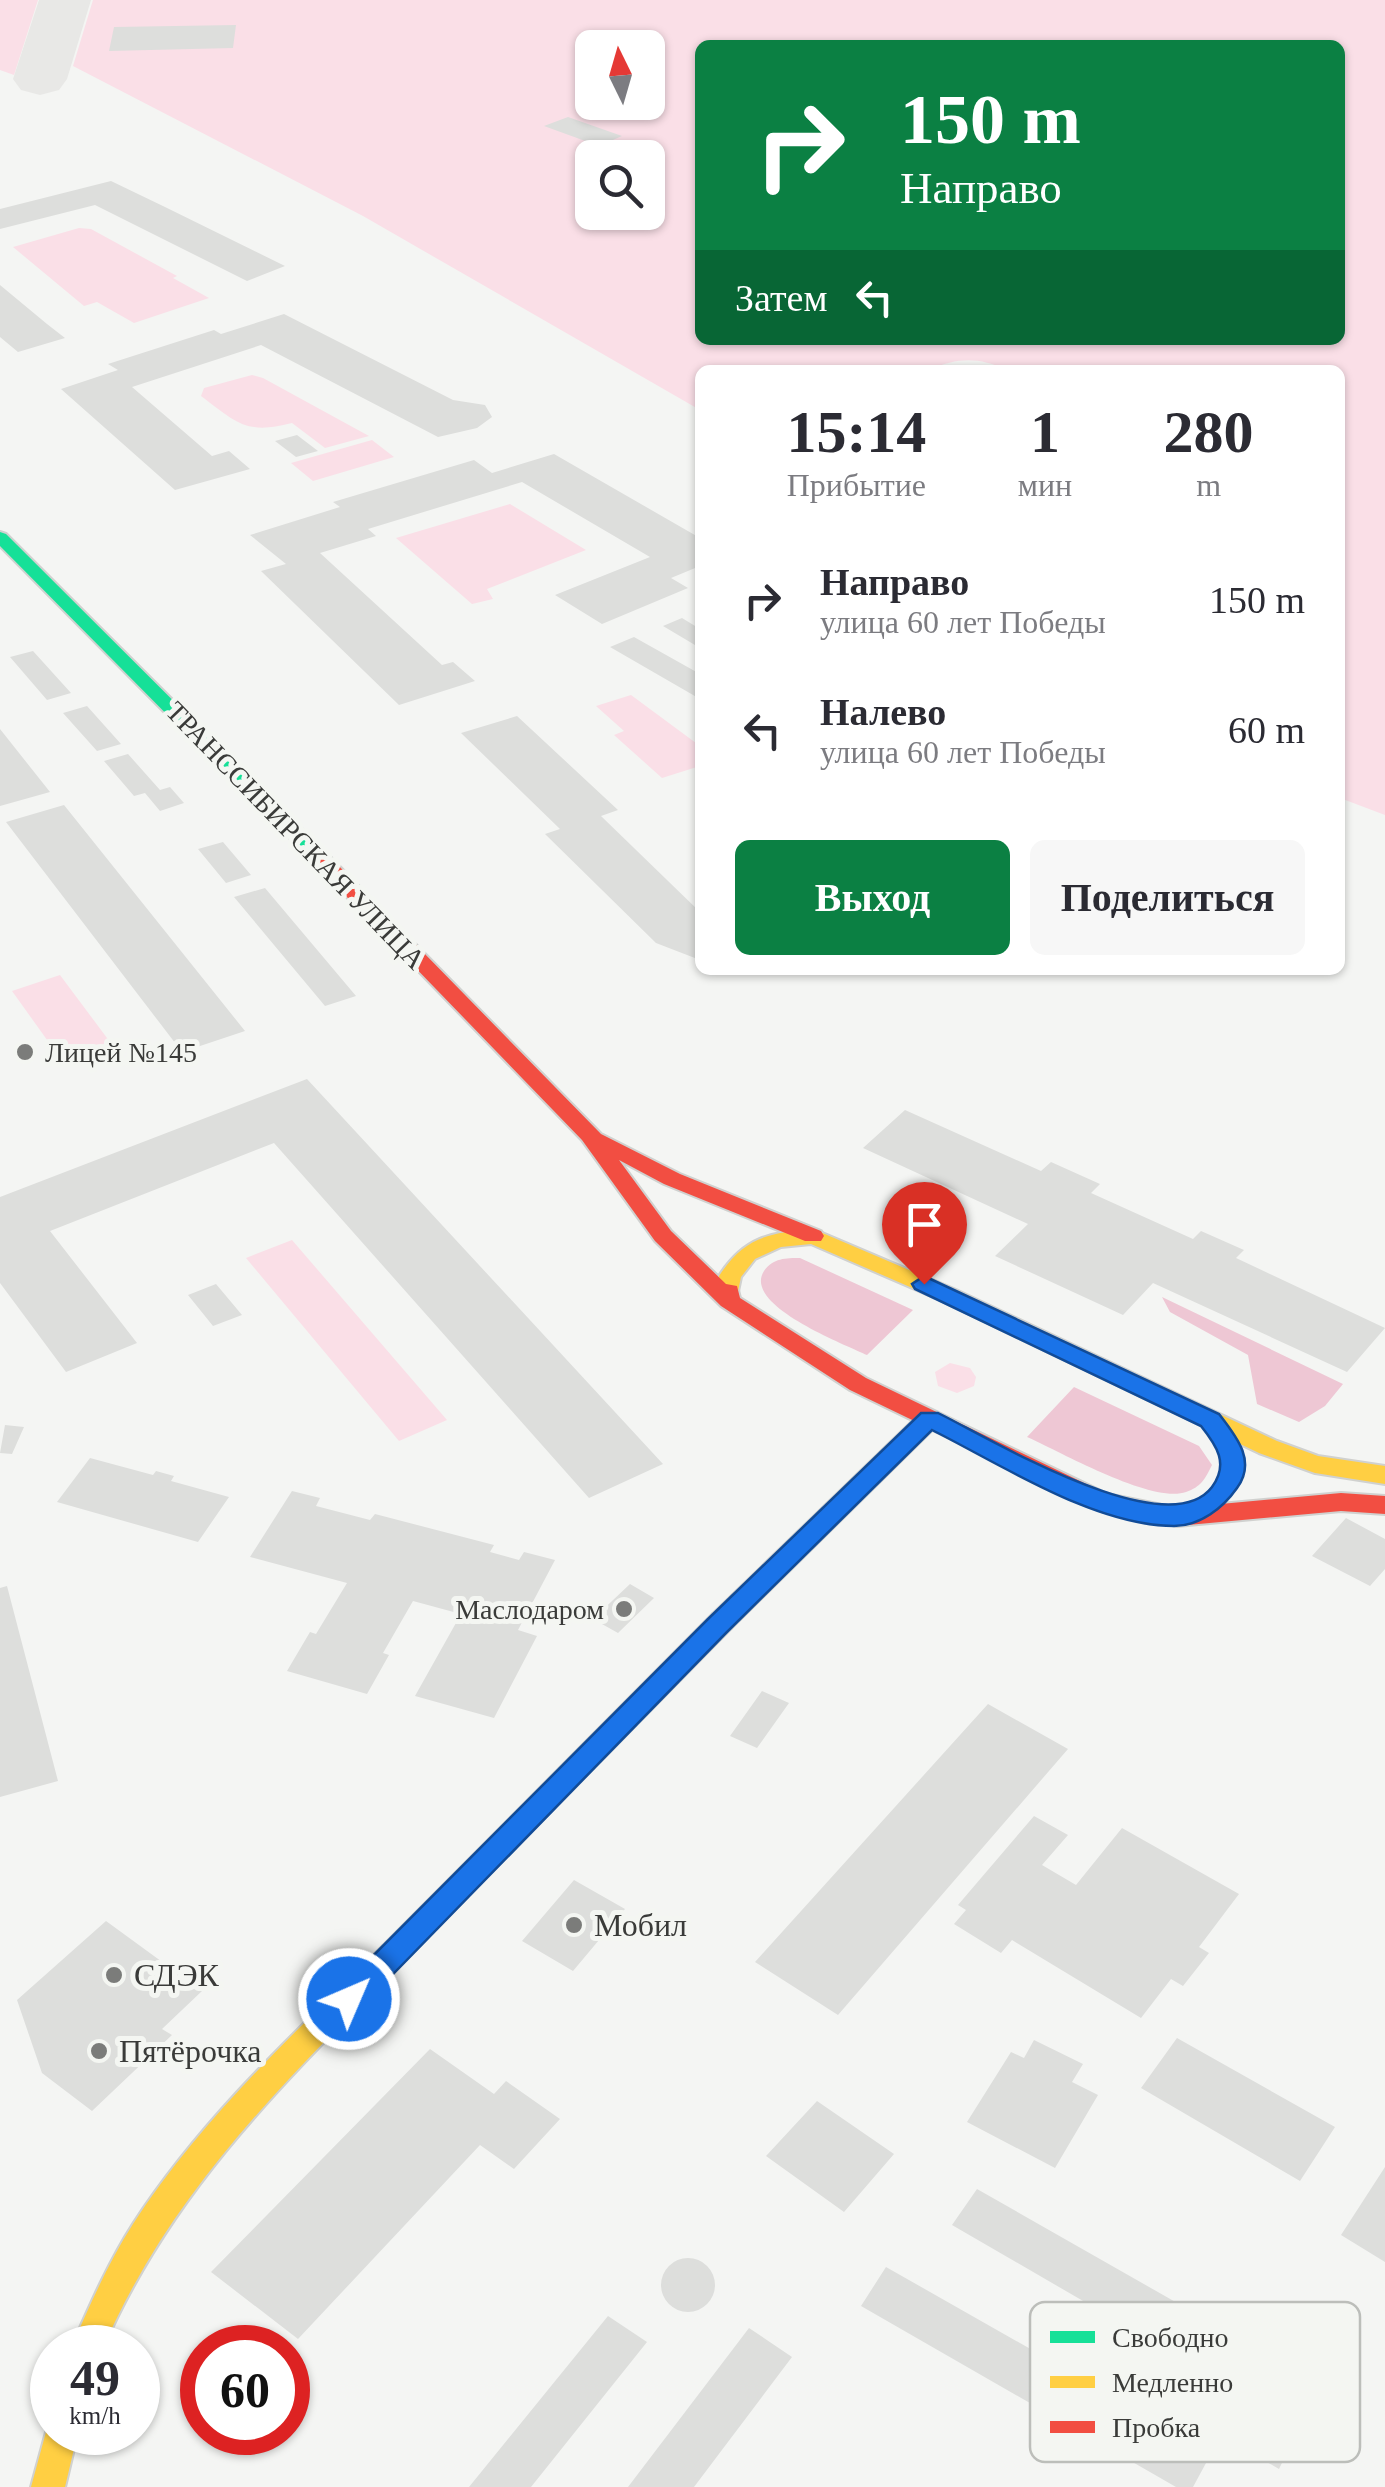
<!DOCTYPE html>
<html lang="ru">
<meta charset="utf-8">
<style>
:root{--surface:#fff;--page:#f7f7f7;--text:#2b2b33;--muted:#7c7c81;--accent:#0b8043}
body{margin:0;font-family:Georgia,serif;background:var(--page);color:var(--text);height:100vh;display:flex;flex-direction:column;font-size:38px;white-space:nowrap}
*{box-sizing:border-box;margin:0}
p{font-size:32px;color:var(--muted)}
.icon{flex:none;width:55px;height:55px;fill:none;stroke:currentColor;stroke-width:2;stroke-linecap:round;stroke-linejoin:round}
.map{position:relative;flex:1;overflow:hidden}
.drawer{position:absolute;left:695px;top:365px;width:650px;height:610px;display:flex;flex-direction:column;background:var(--surface);border-radius:15px;box-shadow:0 2px 8px #0004}
.drawer>*{flex:none}
.guide{position:absolute;left:695px;top:40px;width:650px;height:305px;border-radius:15px;box-shadow:0 2px 8px #0004;background:#0b8043;color:#fff;overflow:hidden}
.needle{width:65px;rotate:355deg}
.tools{position:absolute;left:575px;top:30px;display:grid;gap:20px}
.tools a{display:grid;place-items:center;width:90px;height:90px;border-radius:15px;background:var(--surface);box-shadow:0 2px 8px #0004;font-size:50px}
.speed{position:absolute;left:30px;top:2325px;display:flex;gap:20px;font-size:50px;font-weight:700;text-align:center}
.speed>*{display:grid;place-content:center;width:130px;height:130px;border-radius:50%;background:var(--surface);box-shadow:0 2px 8px #0004;line-height:1}
.speed small{font-size:25px;font-weight:400}
.speed .limit{border:15px solid #d22;background:#fff;color:#111}
.pin{position:absolute;display:grid;place-items:center;width:85px;height:85px;color:#fff;margin:-102px -42px;border-radius:50% 50% 50% 0;rotate:-45deg;box-shadow:0 0 10px #0007}
.pin .icon{rotate:45deg}
.me{position:absolute;width:110px;margin:-55px;rotate:45deg;stroke-linejoin:round;filter:drop-shadow(0 0 8px #0008)}
.turn{display:flex;align-items:center;gap:35px;height:210px;padding:0 40px;font-size:45px}
.turn .icon{width:130px;height:130px;stroke-width:2.5}
.turn b{display:block;font-size:70px;line-height:85px}
.then{display:flex;align-items:center;height:95px;padding:0 40px;background:#0003;gap:20px;font-size:38px}
.eta{display:flex;justify-content:space-evenly;align-items:center;height:170px;text-align:center}
.eta b{font-size:60px;font-weight:700;line-height:70px}
.action{display:flex;gap:20px;margin-top:auto;padding:20px 40px}
.action a{flex:1;height:115px;border-radius:15px;background:var(--accent);color:#fff;font-size:40px;font-weight:700;line-height:115px;text-align:center}
.action a+a{background:var(--page);color:var(--text)}
ul{padding:0;list-style:none}
li{display:flex;align-items:center;gap:30px;height:130px;padding:0 40px}
li div{flex:1}
li b{display:block;font-size:38px}
li em{font-style:normal}
.map>svg:first-child{display:block}
.green{fill:#fadfe7;fill-rule:evenodd}
.forest{fill:#eec7d4}
.lines{fill:none;stroke-linecap:round;stroke-linejoin:round}
.taxiway{fill:#e8e8e6;fill-rule:evenodd}
.building{fill:#dddedc}
.fast-casing{stroke:#d0d1cf;stroke-width:4}
.slow-casing{stroke:#d0d1cf;stroke-width:4}
.jam-casing{stroke:#d0d1cf;stroke-width:4}
.fast{fill:#16e098;fill-rule:evenodd}
.slow{fill:#ffcf43;fill-rule:evenodd}
.jam{fill:#f24e42;fill-rule:evenodd}
.route{fill:#1a73e8;stroke:#114b97;stroke-width:2.5}
.poi-dot{fill:#7b7c7a;stroke:#f4f6f2;stroke-width:4}
.labels{text-anchor:middle;stroke-width:10;stroke-linejoin:round;paint-order:stroke}
.street-label{font-size:28px;fill:#3a3b39;stroke:#f4f6f2}
.poi-label{font-size:28px;fill:#3a3b39;stroke:#f4f6f2;text-anchor:start}
.near-poi-label{font-size:32px;fill:#3a3b39;stroke:#f4f6f2;text-anchor:start}
.key{fill:#f4f6f2;stroke:#bcbeba;stroke-width:2.5}
.key-label{font-size:28px;fill:#3a3b39}
</style>
<div class="map">
<svg width="1385" height="2487" viewBox="0 0 1385 2487">
<rect width="100%" height="100%" fill="#f4f5f3"/>
<path class="green" d="M0 0H38L14 75 0 70Z
M93 0H1385V815L1340 798V370H1007C979 357 958 357 929 370H700V410L363 216 73 66ZM700 45H1340V340H700ZM592 48H648V102H592ZM592 158H648V212H592Z
M79 228 91 229 177 276 173 278 209 298 134 323 97 302 84 306 13 247Z
M252 375 263 378 369 436 325 448 292 423C246 435 237 423 201 396L204 388Z
M372 440 394 457 313 481 291 463Z
M510 504 586 550 487 589 493 599 472 604 396 538Z
M631 695 700 746V766L662 778 614 735 624 731 596 706Z
M60 975 110 1042 60 1058 12 991Z
M292 1240 447 1420 399 1441 246 1258Z
M950 1363 970 1368 976 1377 974 1386 957 1393 938 1386 935 1372Z"/>
<path class="forest" d="M800 1258 913 1310 867 1355C844 1344 742 1305 764 1271 773 1258 786 1258 800 1258Z
M1162 1297 1343 1384 1325 1406 1299 1422 1257 1404 1248 1355 1170 1312Z
M1074 1387 1199 1446 1212 1465C1205 1479 1201 1487 1186 1492 1152 1504 1061 1452 1027 1437Z"/>
<g class="lines">
<path class="taxiway" d="M39 0H91L67 79 59 90 40 95 21 90 13 79Z"/>
</g>
<path class="building" d="M236 25 233 48 109 51 114 27Z
M568 117 622 136 599 146 544 126Z
M111 181 165 207 285 266 247 281 95 205 0 229V209Z
M0 285 47 324 65 338 18 352 0 337Z
M284 314 453 400 485 405 492 417 477 428 438 437 261 345 132 387 212 456 229 451 250 469 175 490 61 389 118 370 108 364 214 330 221 334Z
M297 435 318 451 296 457 275 441Z
M554 454 700 538V566L671 578 688 588 602 624 555 595 650 557 522 482 368 529 376 536 320 553 442 665 453 662 475 681 399 705 261 571 286 564 250 535 340 507 333 502 474 460 492 473Z
M682 618 700 629V648L663 626Z
M634 637 700 674V699L610 647Z
M33 651 71 693 47 700 10 657Z
M87 706 121 744 97 751 63 713Z
M517 716 618 810 601 816 700 912V960L656 943 545 834 560 829 461 733Z
M0 729 50 792 0 806Z
M128 754 160 790 170 787 184 803 160 811 145 793 134 796 104 761Z
M64 805 245 1031 182 1052 6 822Z
M223 842 251 875 226 883 198 849Z
M265 888 356 996 325 1006 234 897Z
M307 1079 663 1464 589 1498 274 1143 50 1231 137 1343 66 1372 0 1283V1197Z
M905 1110 1041 1171 1051 1162 1100 1184 1091 1193 1193 1239 1201 1231 1244 1250 1236 1258 1385 1328 1347 1372 1153 1283 1123 1315 995 1256 1028 1224 863 1148Z
M216 1284 242 1315 213 1326 188 1295Z
M5 1425 24 1427 12 1454 0 1453Z
M90 1458 153 1475 156 1471 174 1476 171 1481 229 1497 198 1542 57 1502Z
M292 1491 320 1498 316 1506 370 1520 375 1514 494 1545 490 1552 519 1560 524 1552 555 1560 518 1630 537 1636 494 1718 415 1696 461 1614 413 1601 383 1653 389 1655 367 1694 287 1671 310 1632 316 1634 347 1583 250 1557Z
M1346 1518 1385 1539V1569L1370 1586 1312 1556Z
M630 1584 654 1598 618 1633 593 1619Z
M7 1586 58 1781 0 1797V1588Z
M762 1691 789 1703 757 1748 730 1736Z
M988 1704 1068 1749 838 2015 755 1962Z
M1034 1816 1068 1835 1042 1865 1076 1885 1122 1828 1239 1894 1199 1947 1209 1953 1183 1986 1171 1979 1141 2018 1012 1940 1001 1953 954 1924 966 1910 958 1905Z
M574 1880 625 1909 573 1971 522 1941Z
M106 1921 202 1991 162 2029 172 2035 92 2111 42 2073 17 2000Z
M1177 2038 1335 2127 1300 2181 1141 2088Z
M1034 2040 1083 2064 1072 2082 1098 2095 1055 2168 967 2122 1011 2052 1024 2058Z
M430 2049 494 2094 506 2081 560 2119 514 2169 480 2145 298 2339 211 2272Z
M817 2101 894 2154 844 2212 766 2156Z
M1385 2167V2262L1341 2235Z
M977 2189 1258 2349 1235 2389 952 2225Z
M661 2285a27 27 0 1 1 54 0a27 27 0 1 1-54 0Z
M886 2267 1212 2452 1193 2487H1176L861 2306Z
M608 2316 647 2342 531 2487H469Z
M749 2328 792 2357 694 2487H628Z
M1261 2401 1301 2424 1279 2469 1237 2445Z"/>
<g class="lines">
<defs>
<path id="fast" d="M0 532 6 534 331 858 334 862 331 866H317L0 546Z
M929 1411 937 1413 941 1419 937 1425 731 1628 722 1631 713 1628 709 1621 713 1614 921 1413Z"/>
<path id="slow" d="M813 1229 956 1290 1277 1441 1318 1456 1385 1466V1484L1315 1473 1259 1453 940 1300 811 1244 781 1247 755 1259 741 1277 737 1296H721L719 1276C744 1237 769 1233 813 1229Z
M393 1942 403 1946 407 1954 403 1962C285 2081 171 2191 103 2348H71C90 2305 108 2263 133 2224 201 2119 294 2033 383 1946Z
M52 2420V2432H78L65 2487H31L46 2432Z"/>
<path id="jam" d="M324 856 331 858 601 1134 680 1174 821 1231 824 1236 821 1241H805L664 1184 619 1160 671 1231 726 1284 737 1286 740 1298 866 1378 1107 1494 1177 1508 1341 1493 1385 1496V1514L1341 1511 1177 1526 1101 1511 850 1390 721 1306 655 1241 582 1140 317 866 314 862 317 858Z
M722 1611 731 1614 735 1621 731 1628 403 1962 393 1966 383 1962 379 1954 383 1946 713 1614Z"/>
</defs>
<use href="#fast" class="fast-casing"/>
<use href="#slow" class="slow-casing"/>
<use href="#jam" class="jam-casing"/>
<use href="#fast" class="fast"/>
<use href="#slow" class="slow"/>
<use href="#jam" class="jam"/>
</g>
<path class="route" d="M924 1276 1219 1414C1236 1436 1257 1461 1237 1488 1223 1508 1200 1526 1174 1526 1095 1526 1002 1465 932 1430L726 1633 360 2008 349 2012 339 2008 335 1999 339 1990 708 1619 921 1413H938C991 1439 1167 1546 1212 1487 1229 1464 1217 1446 1201 1426L915 1289 912 1284Z"/>
<g class="poi-dot">
<circle cx="25" cy="1052" r="10"/>
<circle cx="624" cy="1609" r="10"/>
<circle cx="574" cy="1925" r="10"/>
<circle cx="114" cy="1975" r="10"/>
<circle cx="99" cy="2051" r="10"/>
</g>
<g class="labels">
<g class="street-label">
<text transform="translate(296 835) rotate(46)" y="10">ТРАНССИБИРСКАЯ УЛИЦА</text>
</g>
<g class="poi-label">
<text x="45" y="1062">Лицей №145</text>
<text x="604" y="1619" text-anchor="end">Маслодаром</text>
</g>
<g class="near-poi-label">
<text x="594" y="1936">Мобил</text>
<text x="134" y="1986">СДЭК</text>
<text x="119" y="2062">Пятёрочка</text>
</g>
</g>
<rect x="1030" y="2302" width="330" height="160" rx="15" class="key"/>
<rect x="1050" y="2331" width="45" height="12" fill="#16e098"/>
<rect x="1050" y="2376" width="45" height="12" fill="#ffcf43"/>
<rect x="1050" y="2421" width="45" height="12" fill="#f24e42"/>
<g class="key-label">
<text x="1112" y="2347">Свободно</text>
<text x="1112" y="2392">Медленно</text>
<text x="1112" y="2437">Пробка</text>
</g>
</svg>
<div class="tools">
<a><svg class="needle" viewBox="-14 -14 28 28"><path d="M0-13l5 13h-10z" fill="#e53935"/><path d="M0 13l5-13h-10z" fill="#7c7c81"/></svg></a>
<a><svg class="icon" aria-label="search" viewBox="0 0 24 24"><circle cx="10" cy="10" r="6"/><path d="M15 15l6 6"/></svg></a>
</div>
<div class="speed"><div>49<small>km/h</small></div><div class="limit">60</div></div>
<div class="pin" style="left:924px;top:1284px;background:#d93025"><svg class="icon" aria-label="arrive" viewBox="0 0 24 24"><path d="M6 21V4h12l-3 4 3 4H6"/></svg></div>
<svg class="me" style="left:349px;top:1999px" viewBox="-20 -20 40 40"><circle r="17" fill="#1a73e8" stroke="#fff" stroke-width="3"/><path d="M0-11L8 9 0 5-8 9z" fill="#fff"/></svg>
<div class="guide">
<div class="turn"><svg class="icon" aria-label="right" viewBox="0 0 24 24"><path d="M7 20v-9h11M14 6l5 5-5 5"/></svg><div><b>150 m</b>Направо</div></div>
<div class="then">Затем<svg class="icon" aria-label="left" viewBox="0 0 24 24"><path d="M17 20v-9H6M10 6l-5 5 5 5"/></svg></div>
</div>
<section class="drawer">
<div class="eta">
<div><b>15:14</b><p>Прибытие</p></div>
<div><b>1</b><p>мин</p></div>
<div><b>280</b><p>m</p></div>
</div>
<ul>
<li><svg class="icon" aria-label="right" viewBox="0 0 24 24"><path d="M7 20v-9h11M14 6l5 5-5 5"/></svg><div><b>Направо</b><p>улица 60 лет Победы</p></div><em>150 m</em></li>
<li><svg class="icon" aria-label="left" viewBox="0 0 24 24"><path d="M17 20v-9H6M10 6l-5 5 5 5"/></svg><div><b>Налево</b><p>улица 60 лет Победы</p></div><em>60 m</em></li>
</ul>
<div class="action"><a>Выход</a><a>Поделиться</a></div>
</section>
</div>
